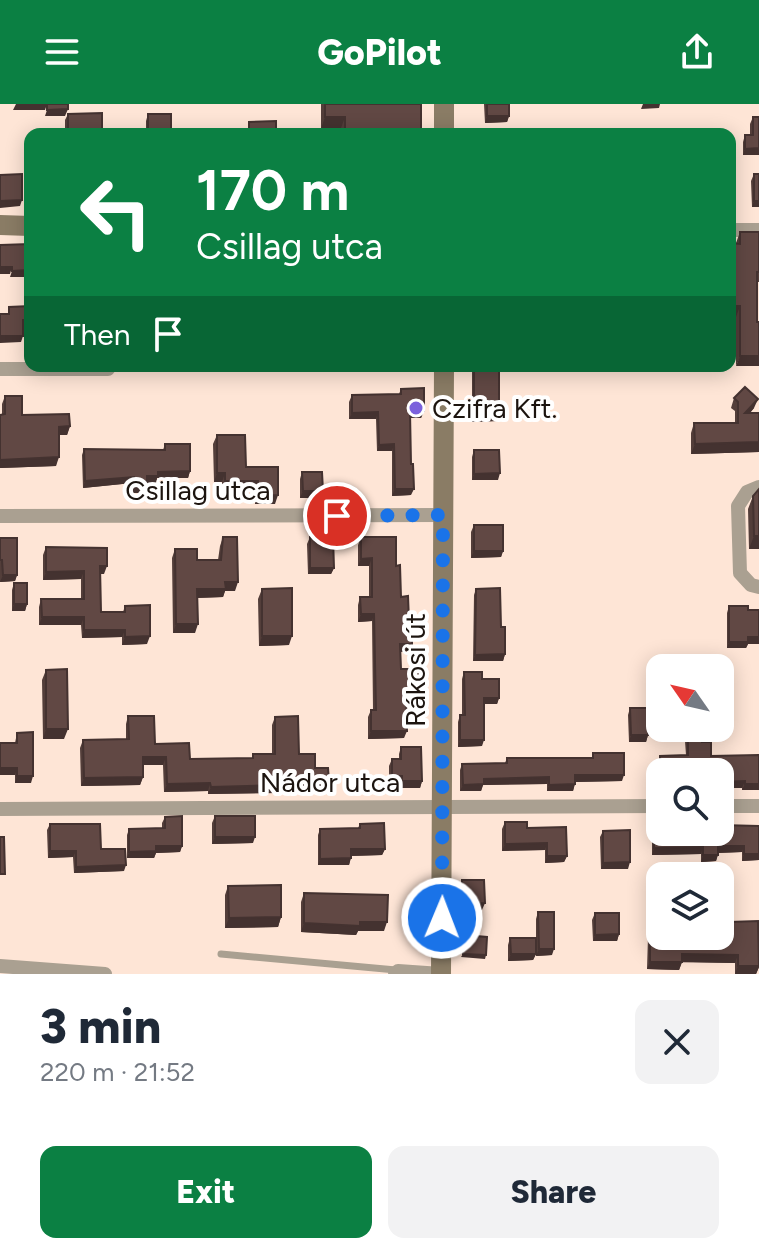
<!DOCTYPE html>
<meta charset="utf-8">
<style>
:root{--surface:#fff;--page:#f2f2f3;--text:#1f2937;--muted:#747a83;--accent:#0b8043}
body{margin:0;font-family:Figtree,sans-serif;background:var(--page);color:var(--text);height:100vh;display:flex;flex-direction:column;font-size:30px;white-space:nowrap}
*{box-sizing:border-box;margin:0}
p{font-size:26px;color:var(--muted)}
.icon{flex:none;width:44px;height:44px;fill:none;stroke:currentColor;stroke-width:2;stroke-linecap:round;stroke-linejoin:round}
.map{position:relative;height:870px;overflow:hidden}
.panel{display:flex;flex-direction:column;background:var(--surface);flex:1}
.panel>*{flex:none}
.guide{position:absolute;left:24px;top:24px;width:712px;height:244px;border-radius:16px;box-shadow:0 4px 20px #0003;background:#0b8043;color:#fff;overflow:hidden}
.needle{width:52px;rotate:304deg}
.buttons{position:absolute;left:646px;top:550px;display:grid;gap:16px}
.buttons a{display:grid;place-items:center;width:88px;height:88px;border-radius:16px;background:var(--surface);box-shadow:0 4px 20px #0003;font-size:40px}
.pin{position:absolute;display:grid;place-items:center;width:68px;height:68px;color:#fff;margin:-34px;border:4px solid #fff;border-radius:50%;box-shadow:0 2px 8px #0007}
.me{position:absolute;width:88px;margin:-44px;rotate:1deg;stroke-linejoin:round;filter:drop-shadow(0 0 6px #0008)}
.turn{display:flex;align-items:center;gap:28px;height:168px;padding:0 40px;font-size:36px}
.turn .icon{width:104px;height:104px;stroke-width:2.5}
.turn b{display:block;font-size:56px;line-height:68px}
.then{display:flex;align-items:center;height:76px;padding:0 40px;background:#0003;gap:16px;font-size:30px}
.round{display:grid;place-items:center;flex:none;width:84px;height:84px;border-radius:16px;background:var(--page)}
.overview{display:flex;align-items:center;justify-content:space-between;height:136px;padding:0 40px}
h1{font-size:48px;font-weight:800;line-height:60px}
.button{display:flex;gap:16px;margin-top:auto;padding:16px 40px}
.button a{flex:1;height:92px;border-radius:16px;background:var(--accent);color:#fff;font-size:32px;font-weight:800;line-height:92px;text-align:center}
.button a+a{background:var(--page);color:var(--text)}
header{display:flex;justify-content:space-between;align-items:center;height:104px;padding:0 40px;background:var(--accent);color:#fff;font-size:36px;font-weight:800}
.map>svg:first-child{display:block}
.lines{fill:none;stroke-linecap:round;stroke-linejoin:round}
.lane{stroke:#aaa091;stroke-width:7}
.street{stroke:#aaa091;stroke-width:14}
.secondary{stroke:#8a7c65;stroke-width:20}
.wall{fill:#533e3a}
.shaded-wall{fill:#443230}
.building{fill:#614844;stroke:#443230;stroke-width:2}
.route{stroke:#1a73e8;stroke-width:14;stroke-dasharray:0 25.2}
.poi-dot{fill:#7b61dc;stroke:#fff;stroke-width:3}
.labels{text-anchor:middle;stroke-width:8;stroke-linejoin:round;paint-order:stroke}
.poi-label{font-size:28px;fill:#1c140f;stroke:#fff;text-anchor:start}
.street-label{font-size:28px;fill:#1c140f;stroke:#fff}
</style>
<header><svg class="icon" aria-label="menu" viewBox="0 0 24 24"><path d="M4 6h16M4 12h16M4 18h16"/></svg>GoPilot<svg class="icon" aria-label="share" viewBox="0 0 24 24"><path d="M12 15V3M7 8l5-5 5 5M5 13v7h14v-7"/></svg></header>
<div class="map">
<svg width="759" height="870" viewBox="0 0 759 870">
<rect width="100%" height="100%" fill="#fee5d6"/>
<g class="lines">
<path class="lane" d="M221 850 396 866"/>
<path class="street" d="M730 126H759
M0 265H108
M759 383 747 388 738 402 740 469 751 481 759 483
M0 412 443 411
M720 702H759
M0 705 660 702
M0 862 105 870
M395 870 398 867 441 870"/>
<path class="secondary" d="M444 30V0
M0 121 30 122
M441 870 444 262"/>
</g>
<path class="wall" d="M321 0H421V26L424 30H341V24L321 25Z
M484 0H509V12L507 18 485 19Z
M68 10 102 30H65V16Z
M148 10 171 30H146V17Z
M753 13 759 51H743V38L745 31H750V20Z
M754 70 759 103H752L751 77Z
M740 128H759V178H757V218L736 262V213H730V139H736Z
M472 262H506L499 263 497 317 472 318Z
M401 285 424 307 421 314H410L411 391 392 392V347H377L376 315H349V298L352 291 399 290Z
M5 292 22 311 70 322 67 331H59L56 362 0 364V311L2 310V300Z
M734 294 754 304 750 309H759V348L691 350V329L694 319H735V307L731 304Z
M217 331 246 363 275 400H255V386H222V378H214L213 340Z
M165 340 190 367 188 374H157L156 379H147L145 389H132V379L83 384 82 351 84 345 163 346Z
M474 346 498 376H472V353Z
M302 368 323 387 320 394H300V375Z
M753 392 759 445H749L748 405Z
M474 421 503 447 501 453 471 454V428Z
M223 433 235 487H225L223 493 197 494 195 529H173L172 454 175 445 197 456H218L220 442Z
M310 433 334 464 331 470H308L307 440Z
M361 433 396 462 401 493 409 517 412 540 410 547 400 548 401 565 420 589 417 597H407L404 634 368 635V613L371 606H373L372 517 358 518V501L360 493H369V462H358V441Z
M0 434 17 471 15 477 0 478Z
M46 443 104 470H100L101 508H123L125 502 147 540 122 541V533L82 534 81 521H39V503L41 495H81V475L43 476V451Z
M14 479 27 500 25 507H12V486Z
M262 485 289 541 259 542 258 495Z
M476 485 501 523 505 550 503 557H473L474 491Z
M729 502 748 540 746 544H727V509Z
M46 566 64 635H43L42 576Z
M464 568 482 575 499 594 497 600H484L482 642 458 643V618L460 611H462V575Z
M630 604 648 631 646 638H629L628 611Z
M128 612 155 640 190 655 252 654 253 650H272V621L275 613 299 650 329 677 326 684 280 685 279 689 208 690V687L164 688 163 661H143V673L140 681 81 682 80 644 83 636 126 635V620Z
M17 629 31 679H15V671H0V639H15Z
M688 630 702 638 711 652 759 651V686H742V684H720V668H660V686H658V658L660 652 686 651 685 637Z
M401 643 422 677 420 684H399V679H389V662L392 655H399V650Z
M593 649 622 677 575 678 573 687H547V680L483 681 481 687H460V666L462 660 505 659 507 654H592Z
M215 712 253 739 212 740V719Z
M165 713 182 742 180 748 156 749 154 754H127V731L129 725 162 724V719Z
M505 718 527 724 567 752 564 758 545 759V746L502 747V725Z
M50 720 101 745 124 767 74 769 73 753 48 754 47 726Z
M360 720 385 745 382 751 351 752 349 761H318V731L320 725 358 724Z
M759 722V756L742 757V748L718 749 716 757 701 758V750L652 751V730L654 723Z
M603 727 628 765H601L600 733Z
M462 776 482 806H460V783Z
M228 782 281 813 278 823 225 824V791Z
M304 789 384 827H358L356 831 301 828V798Z
M538 808 552 851 536 852V815Z
M595 809 619 830 617 837H593L592 816Z
M758 817 759 863 756 870H735V859L682 858 679 866 647 865 648 833 650 825 720 832 729 818Z
M510 834 536 850 533 856 508 857V841Z"/>
<path class="shaded-wall" d="M16 0H47L45 6H13Z
M643 0H660L659 4 641 5Z
M68 5 65 12H45L47 6Z
M487 12H509L507 18 485 19Z
M325 13H345L341 24 321 25Z
M759 44V51H743L745 45Z
M22 96 20 102 0 104V97Z
M754 97H759V103H752Z
M0 163H12L10 170H0Z
M30 166 28 173H10L12 167Z
M730 202H740L736 213H730Z
M23 216H30V223H20Z
M0 232H23L21 238 0 239Z
M740 252H759V262H736Z
M758 295 754 304 741 319 745 309Z
M424 307 421 314H408L410 308Z
M378 308 376 315H349L352 309Z
M499 310 497 317 472 318 474 311Z
M70 322 67 331H56L59 323Z
M759 338V348L691 350 695 340Z
M394 340 392 347H377L379 341Z
M59 353 56 362 0 364V356Z
M190 367 188 374H157L156 379H145L147 372 158 368Z
M217 369H225L222 378H214Z
M500 369 498 376H472L474 370Z
M134 373 132 379 83 384 85 377Z
M225 377H258L255 386H222Z
M134 382H147L145 389H132Z
M395 385H414L411 391 392 392Z
M303 387H323L320 394H300Z
M278 391 275 400H255L258 392Z
M754 432H759V445H749Z
M474 447H503L501 453 471 454Z
M372 454 369 462H358L361 455Z
M100 462H107L104 470H97Z
M310 464H334L331 470H308Z
M84 467 81 475 43 476 46 468Z
M3 471H17L15 477 0 478Z
M225 478H238L235 487H225L223 493 194 494 197 485Z
M14 500H27L25 507H12Z
M361 510H374L372 517 358 518Z
M42 513H84L81 521H39Z
M176 520H198L195 529H173Z
M84 526H125L122 533 82 534Z
M150 532 147 540 122 541 125 533Z
M262 532H292L289 541 259 542Z
M748 533H759V540H748L746 544H727L729 538Z
M400 540H412L410 547 397 548Z
M505 550 503 557H473L475 551Z
M420 589 417 597H404L406 590Z
M484 594H499L497 600H481Z
M46 625H68L64 635H43Z
M371 627H407L404 634 368 635Z
M631 631H648L646 638H629Z
M460 636H484L482 642 458 643Z
M143 653H166L163 661H140Z
M0 664H17L15 671H0Z
M575 671H624L622 677 573 678Z
M17 672H33L31 679H15Z
M392 672H402L399 679H389Z
M143 673 140 681 81 682 84 674Z
M549 673 547 680 483 681 481 687H460L463 681 484 675Z
M329 677 326 684 280 685 279 689 208 690 211 683 282 678Z
M402 677H422L420 684H399Z
M745 677 742 684H720V678Z
M210 679 208 687 164 688 167 680Z
M759 679V686H742L745 680Z
M575 680 573 687H547L549 681Z
M215 733H255L253 739 212 740Z
M547 739 545 746 502 747 505 740Z
M156 742H182L180 748 156 749 154 754H127L129 748Z
M718 742H744L742 748 715 749Z
M703 743 701 750 652 751 654 744Z
M351 745H385L382 751 349 752Z
M50 747H76L73 753 48 754Z
M744 750H759V756L742 757Z
M703 751H718L716 757 701 758Z
M547 752H567L564 758 545 759Z
M351 754 349 761H318L320 755Z
M630 758 628 765H601L603 759Z
M126 761 124 767 74 769 76 763Z
M485 799 482 806H460L462 800Z
M281 813 278 823 225 824 229 814Z
M360 818H387L384 827H358L356 831 301 828 304 819Z
M619 830 617 837H593L595 831Z
M539 845H554L552 851 536 852Z
M463 850 486 851 485 855 461 853Z
M511 850H536L533 856 508 857Z
M682 850 738 851 735 859 679 858Z
M650 858H682L679 866 647 865Z
M738 862H759V863L756 870H735Z"/>
<path class="building" d="M47 0H68V5L47 6Z
M325 0H421V26H424V30H345V13H325Z
M487 0H509V12H487Z
M102 9V30H68V10Z
M148 10H171V30H148Z
M753 13H759V44L745 45V31H753Z
M276 17V30H249V18Z
M22 70V96L0 97V71Z
M754 70H759V97H754Z
M740 128H759V168H757V218H759V252H740V202H730V139L740 140Z
M30 140V166L12 167V163H0V141Z
M30 202V216H23V232H0V210H9V203Z
M474 262H499V310L474 311Z
M745 283 758 295 745 309H759V338L695 340 694 319H738V298L734 294Z
M424 284V307L410 308 411 360H413L414 385H395L394 340 379 341 378 308 352 309V291L401 290V285Z
M5 292H22V311L69 310 70 322 59 323V353L0 356V311L5 310Z
M217 331H245L246 363H278V391L258 392V377H225V369H217Z
M165 340H190V367L158 368V372H147V382H134V373L85 377 84 345 165 346Z
M474 346H499L500 369 474 370Z
M302 368H322L323 387H303Z
M759 385V432H754L753 392Z
M474 421H503V447H474Z
M223 433H237L238 478H225L226 485H197L198 520H176L175 445H197V456H221Z
M310 433H333L334 464H310Z
M361 433H396V462L400 461 401 493 408 492 409 517H412V540H400L401 565H420V589L406 590 407 627H371V606H376L374 510H361L360 493H372V454L361 455Z
M0 434H17V471H3L2 456H0Z
M46 443 107 444V462H100L101 508H125V502L150 501V532L125 533V526H84V513H42L41 495H84V467L46 468Z
M14 479H27V500H14Z
M292 484V532H262V485Z
M500 484 501 523H505V550L475 551 476 485Z
M729 502H748V506H759V533H748V538H729Z
M67 565 68 625H46V566Z
M464 568H482V575H499V594H484V636H460V611H465Z
M630 604H648V631H631Z
M128 612H154L155 640 189 639 190 655 253 654V650H275V613L298 612 299 650H315V664H328L329 677 282 678V681L211 683 210 679 167 680 166 653H143V673L84 674 83 636 129 635Z
M33 628V672H17V664H0V639H17V629Z
M688 630H702V638H711V652L759 651V680H745V677L720 678V668H660V652L688 651Z
M401 643H421L422 677H402V672H392V655H401Z
M593 649H624V671H575V680L549 681V673L484 675V680L463 681 462 660 507 659V654H593Z
M182 712V742H156V747L129 748V725L165 724V713Z
M215 712H255V733H215Z
M505 718H527V724L566 723 567 752H547V739L505 740Z
M384 719 385 745H351V754L320 755V725L360 724V720Z
M50 720H100L101 745H125L126 761 76 763V747H50Z
M720 721 759 722V750H744V742H718V751H703V743L654 744V723H660V728H720Z
M630 726V758L603 759V727Z
M0 733H4L5 770H0Z
M462 776H484L485 799 462 800Z
M281 781V813L229 814 228 782Z
M304 789 388 791 387 818H360V822L304 819Z
M538 808H554V845H539Z
M595 809H619V830L595 831Z
M720 814 729 815V818L758 817 759 862H738V851L682 850V858H650V825L660 826V832H720Z
M464 831 487 833 486 851 463 850Z
M510 834H536V850H511Z"/>
<g class="lines">
<path class="route" d="M337 412 443 411 442 814"/>
</g>
<circle class="poi-dot" cx="416" cy="304" r="8"/>
<g class="labels">
<g class="poi-label">
<text x="432" y="314">Czifra Kft.</text>
</g>
<g class="street-label">
<text x="198" y="396">Csillag utca</text>
<text transform="translate(415 566) rotate(-90)" y="10">Rákosi út</text>
<text x="330" y="688">Nádor utca</text>
</g>
</g>
</svg>
<div class="buttons">
<a><svg class="needle" viewBox="-14 -14 28 28"><path d="M0-13l5 13h-10z" fill="#e53935"/><path d="M0 13l5-13h-10z" fill="#747a83"/></svg></a>
<a><svg class="icon" aria-label="search" viewBox="0 0 24 24"><circle cx="10" cy="10" r="6"/><path d="M15 15l6 6"/></svg></a>
<a><svg class="icon" aria-label="layers" viewBox="0 0 24 24"><path d="M12 4l9 5-9 5-9-5zM3 14l9 5 9-5"/></svg></a>
</div>
<div class="pin" style="left:337px;top:412px;background:#d93025"><svg class="icon" aria-label="arrive" viewBox="0 0 24 24"><path d="M6 21V4h12l-3 4 3 4H6"/></svg></div>
<svg class="me" style="left:442px;top:814px" viewBox="-20 -20 40 40"><circle r="17" fill="#1a73e8" stroke="#fff" stroke-width="3"/><path d="M0-11L8 9 0 5-8 9z" fill="#fff"/></svg>
<div class="guide">
<div class="turn"><svg class="icon" aria-label="left" viewBox="0 0 24 24"><path d="M17 20v-9H6M10 6l-5 5 5 5"/></svg><div><b>170 m</b>Csillag utca</div></div>
<div class="then">Then<svg class="icon" aria-label="arrive" viewBox="0 0 24 24"><path d="M6 21V4h12l-3 4 3 4H6"/></svg></div>
</div>
</div>
<section class="panel">
<div class="overview"><div><h1>3 min</h1><p>220 m · 21:52</p></div><a class="round"><svg class="icon" aria-label="close" viewBox="0 0 24 24"><path d="M6 6l12 12M18 6L6 18"/></svg></a></div>
<div class="button"><a>Exit</a><a>Share</a></div>
</section>
